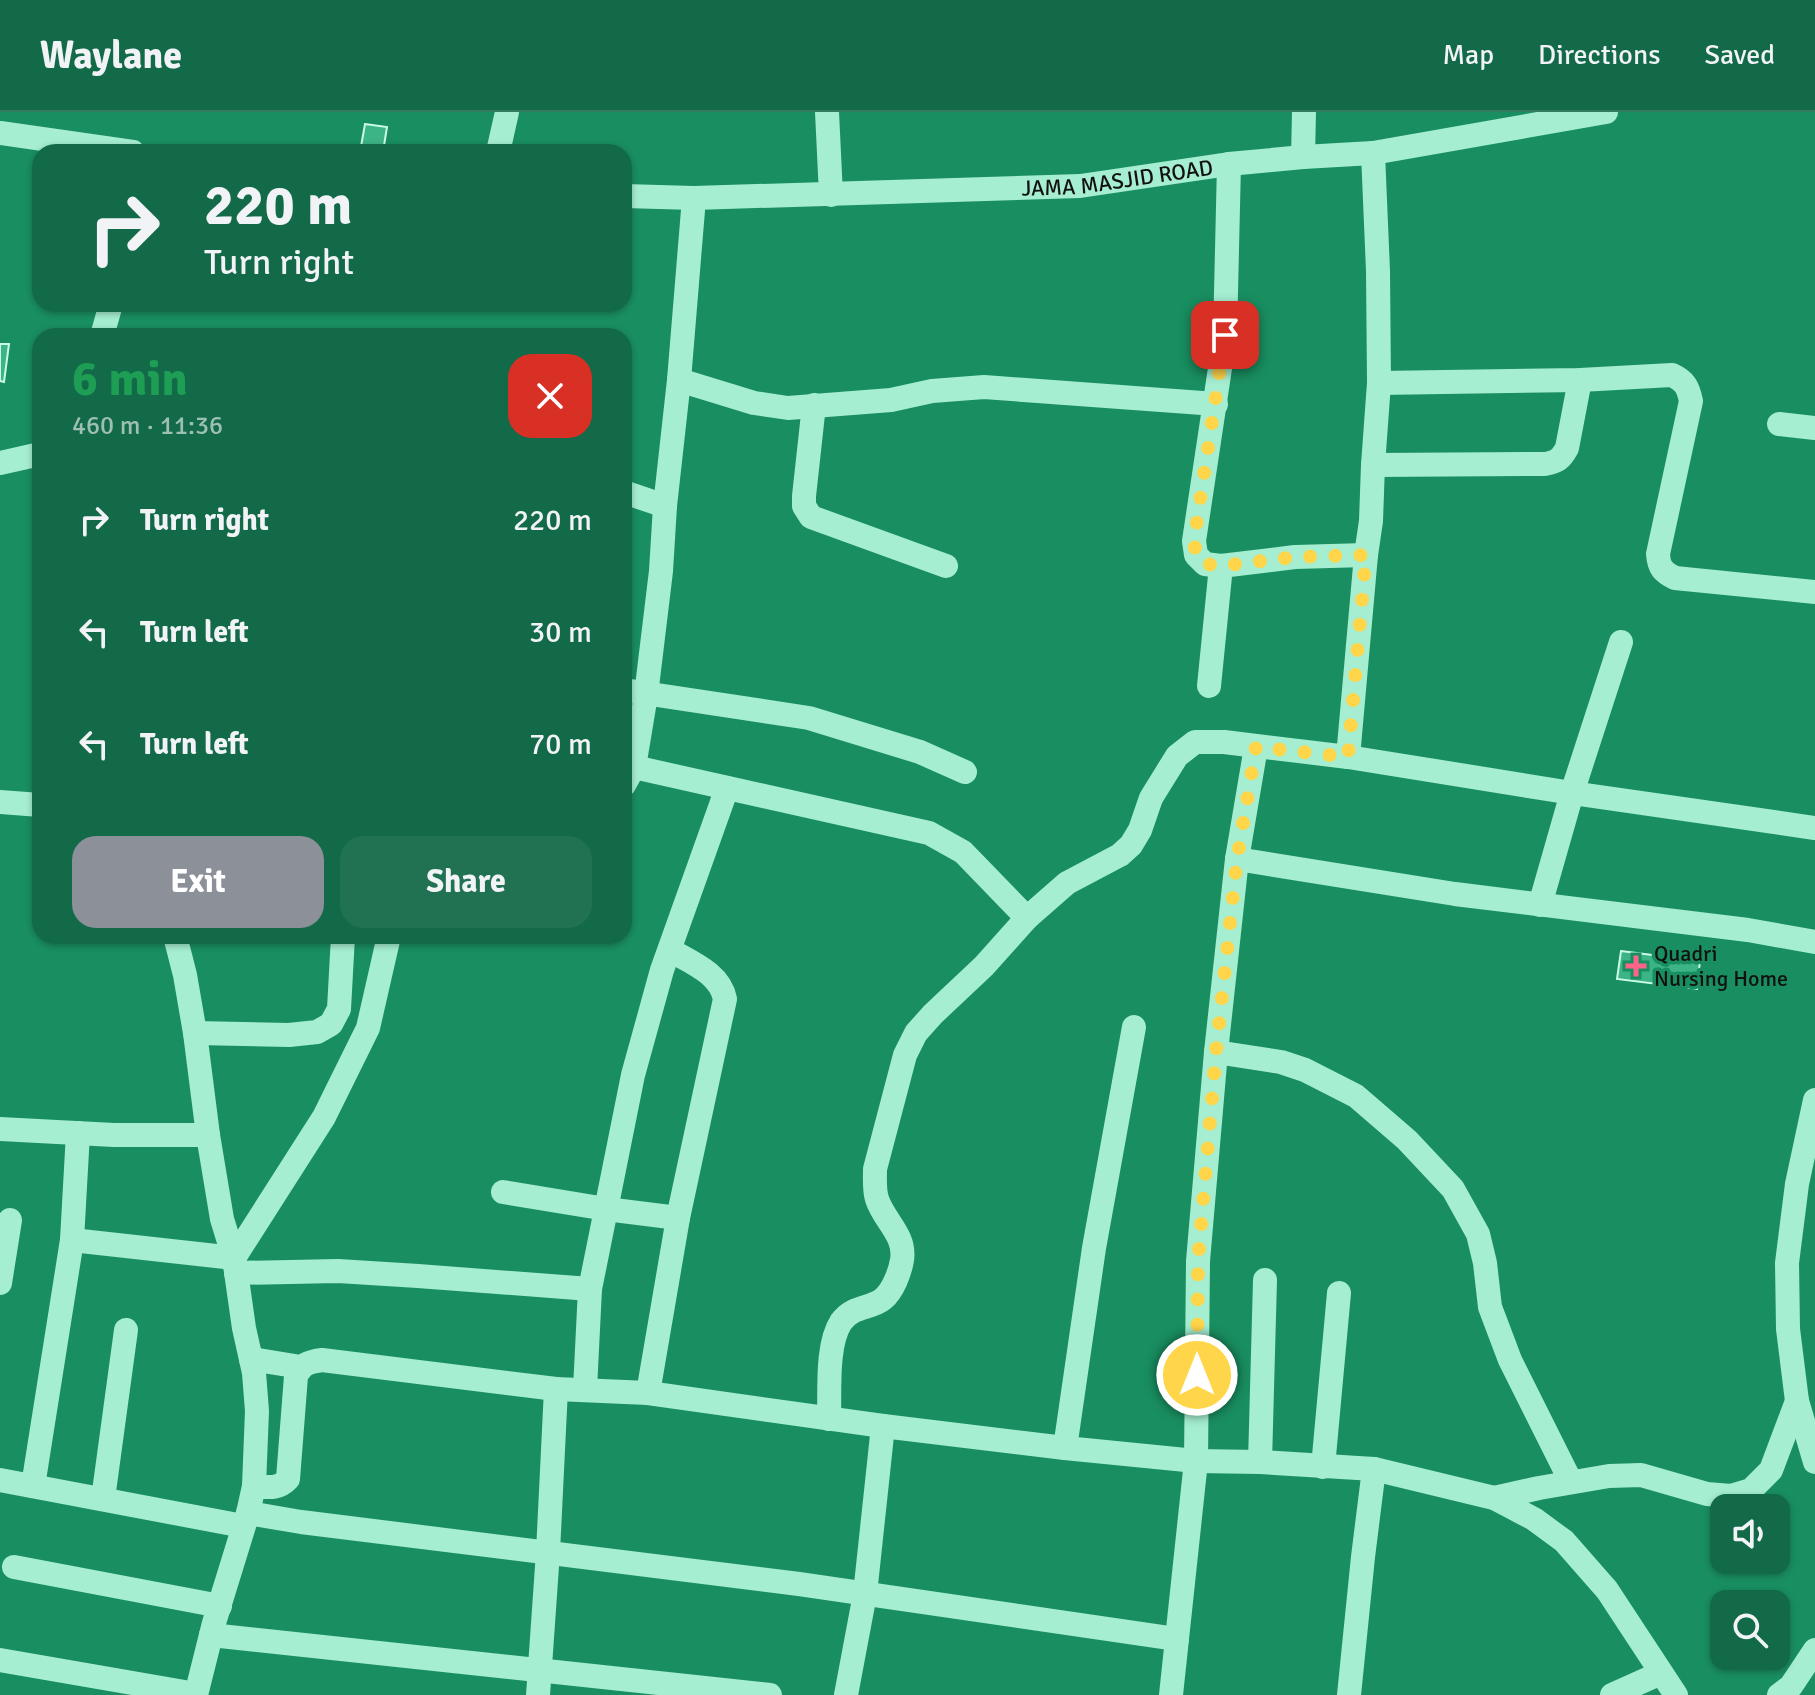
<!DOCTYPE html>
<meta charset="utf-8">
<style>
:root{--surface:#136a48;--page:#207252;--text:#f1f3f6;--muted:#9dbfb4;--line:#327d60;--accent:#8c9099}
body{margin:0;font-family:Signika,sans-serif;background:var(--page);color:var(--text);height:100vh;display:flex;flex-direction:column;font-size:30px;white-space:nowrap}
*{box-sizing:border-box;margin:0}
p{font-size:26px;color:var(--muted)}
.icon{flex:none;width:44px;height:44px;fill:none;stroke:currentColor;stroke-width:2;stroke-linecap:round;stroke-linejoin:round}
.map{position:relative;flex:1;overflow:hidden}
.details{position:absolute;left:32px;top:216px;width:600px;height:616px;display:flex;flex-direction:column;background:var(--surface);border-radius:24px;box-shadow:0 2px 6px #0004}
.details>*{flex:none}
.banner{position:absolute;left:32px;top:32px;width:600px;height:168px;border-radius:24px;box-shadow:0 2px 6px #0004;background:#136a48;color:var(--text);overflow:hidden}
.fabs{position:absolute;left:1710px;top:1382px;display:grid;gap:16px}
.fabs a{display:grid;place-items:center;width:80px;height:80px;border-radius:16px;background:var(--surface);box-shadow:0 2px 6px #0004;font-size:40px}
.pin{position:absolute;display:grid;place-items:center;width:68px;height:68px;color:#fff;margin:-34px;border-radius:16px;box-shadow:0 4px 12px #0006}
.me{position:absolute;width:88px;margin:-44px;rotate:0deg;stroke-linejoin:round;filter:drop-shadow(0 0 6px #0008)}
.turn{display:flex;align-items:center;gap:28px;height:168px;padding:0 40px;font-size:36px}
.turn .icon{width:104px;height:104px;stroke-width:2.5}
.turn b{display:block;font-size:56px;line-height:68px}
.round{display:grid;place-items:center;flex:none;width:84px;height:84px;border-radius:24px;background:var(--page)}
.summary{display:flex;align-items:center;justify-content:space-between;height:136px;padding:0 40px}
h1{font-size:48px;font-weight:800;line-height:60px;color:#1e9e55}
.action{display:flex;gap:16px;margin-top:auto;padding:16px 40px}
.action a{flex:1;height:92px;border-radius:24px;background:var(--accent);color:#fff;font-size:32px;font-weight:800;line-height:92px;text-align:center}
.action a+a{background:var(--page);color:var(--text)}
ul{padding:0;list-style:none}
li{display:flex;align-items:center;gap:24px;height:112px;padding:0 40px}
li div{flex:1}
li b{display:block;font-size:30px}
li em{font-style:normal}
header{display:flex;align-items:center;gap:48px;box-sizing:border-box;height:112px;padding:0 40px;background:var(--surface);border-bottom:2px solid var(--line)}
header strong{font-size:38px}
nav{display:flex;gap:44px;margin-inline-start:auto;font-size:28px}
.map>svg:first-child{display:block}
.building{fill:#3db485;stroke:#cbfae7;stroke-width:2}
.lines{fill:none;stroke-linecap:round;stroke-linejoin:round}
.minor{stroke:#a5eed1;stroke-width:24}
.route{stroke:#ffd54a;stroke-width:14;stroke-dasharray:0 25.2}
.poi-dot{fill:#ff6388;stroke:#198e60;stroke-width:3}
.labels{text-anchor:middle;stroke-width:7;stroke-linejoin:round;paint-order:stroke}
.street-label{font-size:22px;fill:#111;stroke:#198e60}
.poi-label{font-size:22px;fill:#111;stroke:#198e60;text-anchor:start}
</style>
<header>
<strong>Waylane</strong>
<nav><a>Map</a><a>Directions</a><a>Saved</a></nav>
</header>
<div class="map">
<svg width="1815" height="1583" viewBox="0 0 1815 1583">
<rect width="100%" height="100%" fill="#198e60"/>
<path class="building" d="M365 12 387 15 383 40H360Z
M0 232H9L4 270 0 269Z
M1621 839 1700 849 1697 877 1617 867Z"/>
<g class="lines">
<g class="minor">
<path d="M827 0 831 83"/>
<path d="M0 21 133 40"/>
<path d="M498 40 507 0"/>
<path d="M1303 45 1304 0"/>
<path id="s1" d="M624 84 694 86 1080 74 1229 52 1303 45 1373 41 1606 0"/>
<path d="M102 224 111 192"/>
<path d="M679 268 754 291 788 296 891 288 932 279 984 275 1216 292"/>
<path d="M1379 271 1580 268 1672 263C1685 269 1688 275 1691 289L1658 442C1659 456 1663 460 1675 466L1815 480"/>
<path d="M814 293 804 384V394L811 405 946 454"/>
<path d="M1779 312 1815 316"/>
<path d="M0 351 40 342"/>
<path d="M1373 353 1545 352C1557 350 1561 347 1567 336L1580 268"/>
<path d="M624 380 665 394"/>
<path d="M1221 454 1205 452 1196 443 1194 429 1225 223 1229 52"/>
<path d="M1209 574 1221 454 1295 445 1366 443"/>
<path d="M624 578 809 606 920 640 965 660"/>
<path d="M1348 645 1366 443 1371 409 1373 353 1379 271 1378 159 1373 41"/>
<path d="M634 655 929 721 963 740 1027 806"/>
<path d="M624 673 634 655 646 583 661 459 665 394 679 268 694 86"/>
<path d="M0 690 40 693"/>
<path d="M1237 747 1455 782 1748 818 1815 830"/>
<path d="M1540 793 1572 681 1621 530"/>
<path d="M175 824 185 863 195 921 208 1023 222 1107 234 1146 244 1216 254 1261 257 1299 254 1374 248 1401 214 1511 196 1583"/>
<path d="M195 921 289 923 317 920 331 912 339 897 343 824"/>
<path d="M1216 940 1281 950 1305 958 1356 984 1407 1028 1453 1077 1478 1122 1485 1151 1490 1195 1510 1248 1571 1370"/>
<path d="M1815 988 1797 1072 1787 1151 1788 1217 1797 1289 1815 1350"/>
<path d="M0 1017 114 1023H208"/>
<path d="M503 1080 606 1097 678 1106"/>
<path d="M72 1128 234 1146 324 1005 368 916 389 824"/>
<path d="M236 1161 338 1159 418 1164 590 1177"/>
<path d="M0 1171 10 1108"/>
<path d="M251 1247 301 1255"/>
<path d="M585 1277 590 1177 633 963 662 858 727 676"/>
<path d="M648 1281 678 1106 725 887C720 861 690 850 670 838"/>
<path d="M829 1307C830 1280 826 1233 841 1210 853 1193 871 1197 883 1187 893 1179 900 1160 902 1148 906 1123 884 1109 877 1087 874 1078 875 1067 875 1057L905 943 916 921 933 902 984 854 1027 806 1067 771 1120 743 1131 733 1140 718 1151 686 1177 644 1195 630H1224L1348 645 1572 681 1815 716"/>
<path d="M1065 1336 1094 1136 1134 915"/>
<path d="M1260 1350 1265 1168"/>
<path d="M1323 1355 1339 1181"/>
<path d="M0 1368 243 1414"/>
<path d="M33 1374 72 1128 78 1021"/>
<path d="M254 1374C267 1375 278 1378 288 1367L296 1264C302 1252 308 1250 322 1248L556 1277 648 1281 883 1314 1065 1336 1196 1349 1260 1350 1374 1357 1494 1386 1534 1407 1564 1429 1607 1478 1676 1583"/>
<path d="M1494 1386 1539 1376 1609 1364 1641 1363 1707 1382 1731 1384 1751 1378 1771 1358 1797 1289"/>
<path d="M103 1387 126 1218"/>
<path d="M248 1401 301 1410 799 1472 1177 1527"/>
<path d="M14 1455 220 1494"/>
<path d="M211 1523 770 1583"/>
<path d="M0 1548 196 1582"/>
<path d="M538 1583 548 1440 556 1277"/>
<path d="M846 1583 865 1482 883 1314"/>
<path d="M1171 1583 1196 1349 1198 1149 1216 940 1237 747 1256 635"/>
<path d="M1349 1583 1363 1445 1374 1357"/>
<path d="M1612 1583 1661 1561"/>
<path d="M1779 1583 1791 1574 1815 1538"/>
</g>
</g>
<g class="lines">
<path class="route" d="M1197 1263 1198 1149 1216 940 1237 747 1256 635 1348 645 1366 443 1295 445 1221 454 1205 452 1196 443 1194 429 1225 223"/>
</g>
<path class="poi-dot" d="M1632 842h8v8h8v8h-8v8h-8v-8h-8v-8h8z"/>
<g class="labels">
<g class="street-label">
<text dy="8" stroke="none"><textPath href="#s1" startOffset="494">JAMA MASJID ROAD</textPath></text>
</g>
<g class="poi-label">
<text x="1654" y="849">Quadri<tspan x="1654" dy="25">Nursing Home</tspan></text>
</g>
</g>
</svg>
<div class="fabs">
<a><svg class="icon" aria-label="sound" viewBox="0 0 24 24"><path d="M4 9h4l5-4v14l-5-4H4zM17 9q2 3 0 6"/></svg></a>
<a><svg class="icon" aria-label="search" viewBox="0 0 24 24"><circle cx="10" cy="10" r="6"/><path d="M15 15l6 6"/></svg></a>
</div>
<div class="pin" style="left:1225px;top:223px;background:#d93025"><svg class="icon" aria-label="arrive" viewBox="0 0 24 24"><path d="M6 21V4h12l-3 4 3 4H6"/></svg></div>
<svg class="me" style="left:1197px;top:1263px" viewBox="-20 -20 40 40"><circle r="17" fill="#ffd54a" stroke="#fff" stroke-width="3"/><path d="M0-11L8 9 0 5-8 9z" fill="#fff"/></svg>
<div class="banner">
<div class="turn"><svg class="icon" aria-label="right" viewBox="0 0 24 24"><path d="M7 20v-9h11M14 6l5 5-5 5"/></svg><div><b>220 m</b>Turn right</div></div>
</div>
<section class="details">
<div class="summary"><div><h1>6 min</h1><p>460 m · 11:36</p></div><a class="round" style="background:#d93025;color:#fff"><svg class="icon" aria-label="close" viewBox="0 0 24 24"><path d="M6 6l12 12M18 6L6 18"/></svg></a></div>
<ul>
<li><svg class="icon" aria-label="right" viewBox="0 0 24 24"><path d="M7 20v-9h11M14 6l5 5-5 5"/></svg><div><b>Turn right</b></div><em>220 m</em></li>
<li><svg class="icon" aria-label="left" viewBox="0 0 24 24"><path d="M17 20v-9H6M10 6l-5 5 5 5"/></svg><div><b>Turn left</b></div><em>30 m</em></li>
<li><svg class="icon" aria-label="left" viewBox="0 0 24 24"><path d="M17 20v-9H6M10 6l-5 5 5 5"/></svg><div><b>Turn left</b></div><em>70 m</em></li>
</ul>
<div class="action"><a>Exit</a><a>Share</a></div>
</section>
</div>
